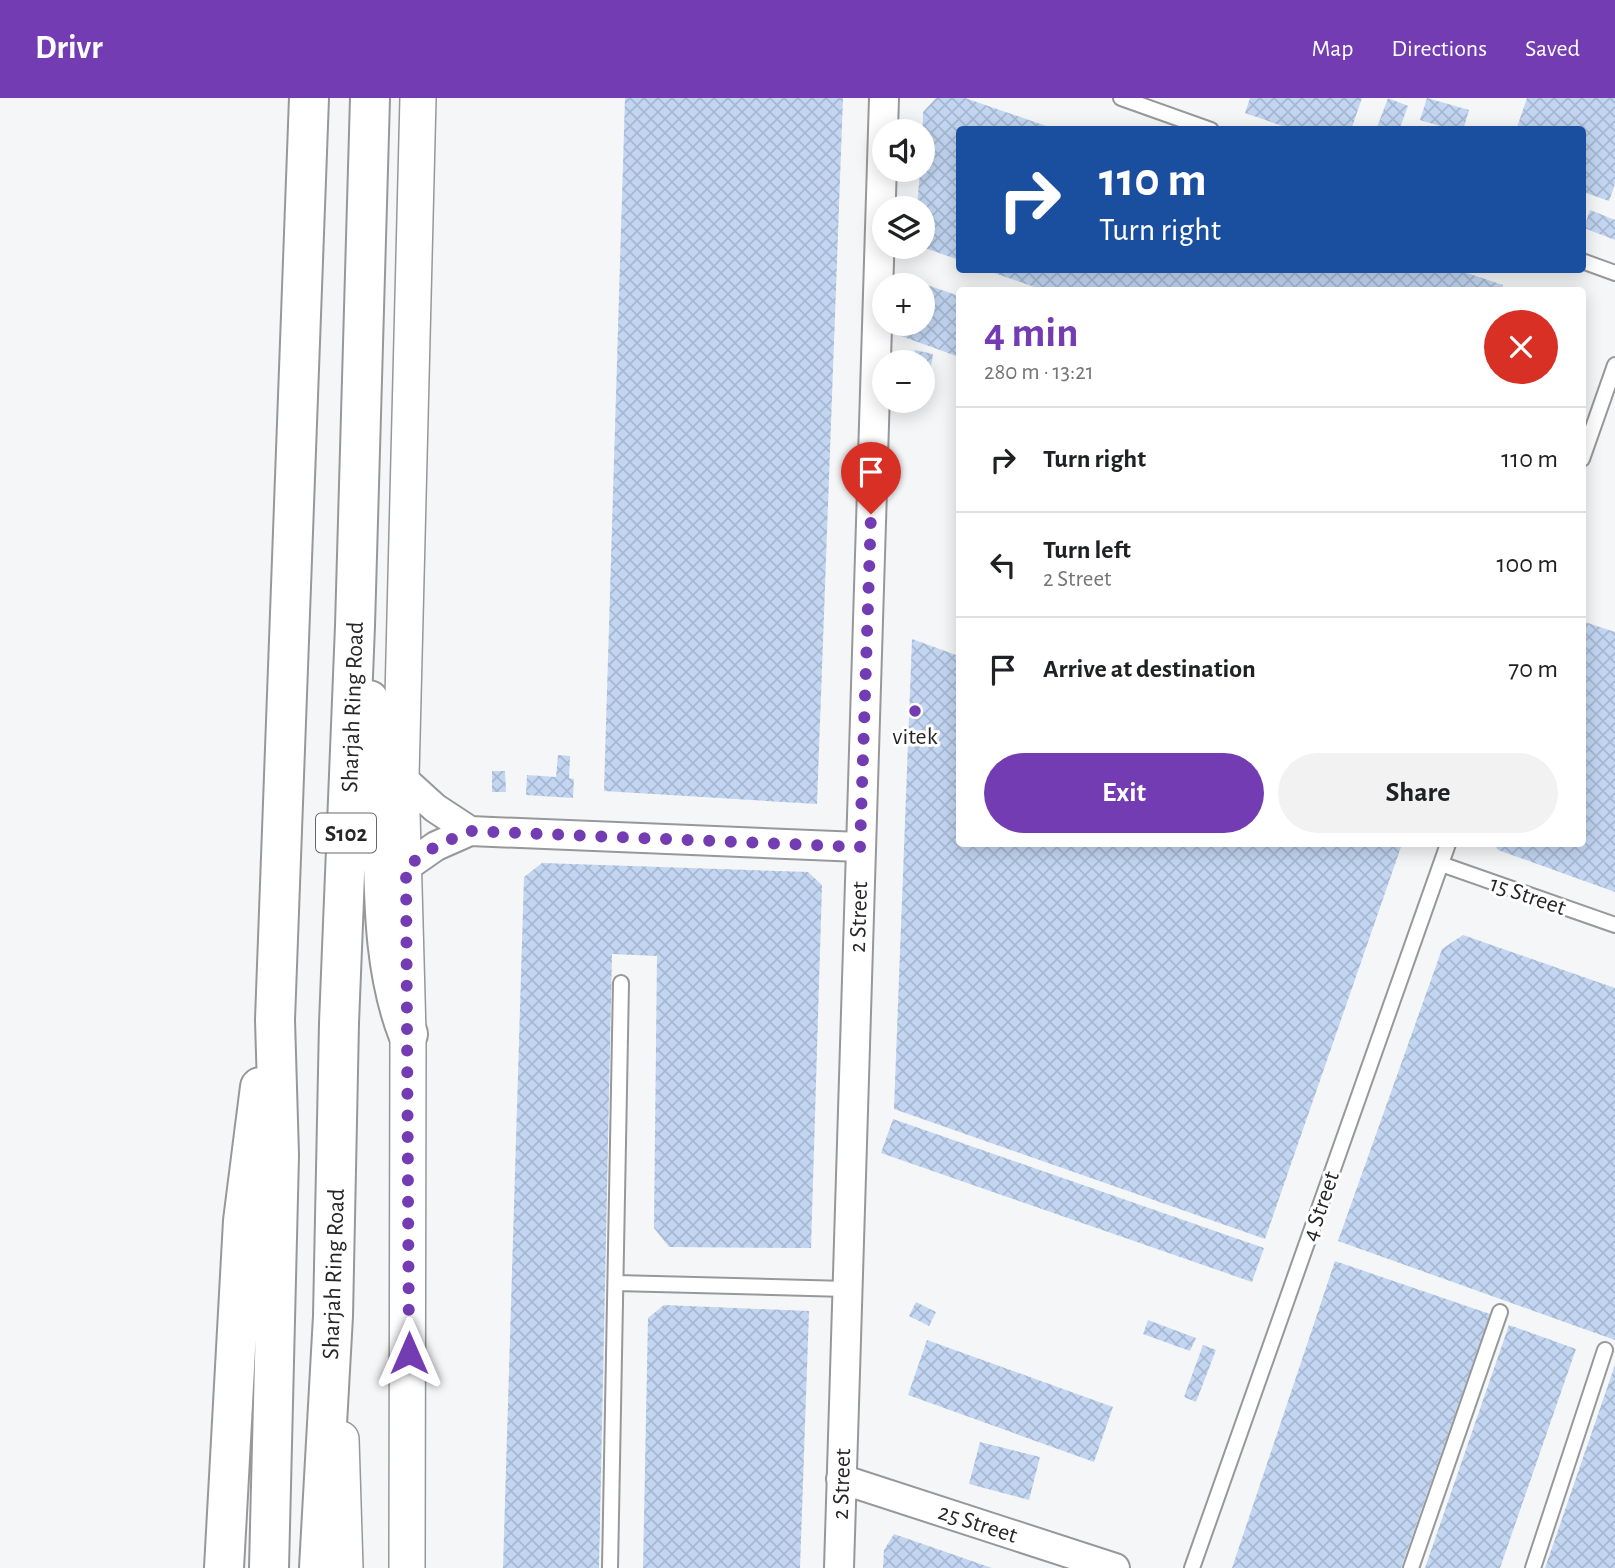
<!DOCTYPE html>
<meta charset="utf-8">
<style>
:root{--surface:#fff;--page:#f2f2f2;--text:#202124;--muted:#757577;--line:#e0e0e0;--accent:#733cb3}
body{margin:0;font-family:"Alegreya Sans",sans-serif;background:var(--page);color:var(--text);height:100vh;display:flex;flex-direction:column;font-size:26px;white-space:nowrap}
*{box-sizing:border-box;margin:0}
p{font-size:23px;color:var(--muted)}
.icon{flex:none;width:38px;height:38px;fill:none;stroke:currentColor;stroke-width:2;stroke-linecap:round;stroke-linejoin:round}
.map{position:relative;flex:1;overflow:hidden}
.sheet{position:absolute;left:956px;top:189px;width:630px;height:560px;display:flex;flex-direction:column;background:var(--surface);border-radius:7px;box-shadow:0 4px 18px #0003}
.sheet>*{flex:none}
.guide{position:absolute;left:956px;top:28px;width:630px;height:147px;border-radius:7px;box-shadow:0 4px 18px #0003;background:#1a4fa0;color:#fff;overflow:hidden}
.controls{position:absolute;left:872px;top:21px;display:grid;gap:14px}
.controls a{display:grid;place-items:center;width:63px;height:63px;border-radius:50%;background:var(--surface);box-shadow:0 4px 18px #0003;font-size:35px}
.pin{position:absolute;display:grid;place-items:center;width:60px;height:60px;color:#fff;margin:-72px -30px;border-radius:50% 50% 50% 0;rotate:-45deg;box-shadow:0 0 7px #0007}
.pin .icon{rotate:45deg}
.me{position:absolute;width:77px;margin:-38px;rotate:0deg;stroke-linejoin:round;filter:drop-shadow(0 0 5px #0008)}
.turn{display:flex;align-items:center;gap:24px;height:147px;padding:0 28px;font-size:32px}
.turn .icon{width:91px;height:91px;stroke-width:2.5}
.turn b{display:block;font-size:49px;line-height:60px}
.round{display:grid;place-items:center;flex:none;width:74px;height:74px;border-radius:37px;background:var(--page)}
.headline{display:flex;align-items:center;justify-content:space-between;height:119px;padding:0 28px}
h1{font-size:42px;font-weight:700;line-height:52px;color:var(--accent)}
.action{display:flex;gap:14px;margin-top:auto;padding:14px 28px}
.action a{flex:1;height:80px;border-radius:42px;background:var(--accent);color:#fff;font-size:28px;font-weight:700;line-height:80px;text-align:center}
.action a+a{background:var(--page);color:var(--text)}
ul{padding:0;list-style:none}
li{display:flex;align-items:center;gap:21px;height:105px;padding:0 28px;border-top:2px solid var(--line)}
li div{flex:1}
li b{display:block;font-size:26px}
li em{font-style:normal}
header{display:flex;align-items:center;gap:42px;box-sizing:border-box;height:98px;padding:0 35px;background:var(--accent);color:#fff}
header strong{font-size:33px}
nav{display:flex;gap:38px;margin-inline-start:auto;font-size:24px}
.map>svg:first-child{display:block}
.building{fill:url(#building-cross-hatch)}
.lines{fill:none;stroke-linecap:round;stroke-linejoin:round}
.service-casing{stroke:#97989a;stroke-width:18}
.minor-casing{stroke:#97989a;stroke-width:32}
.tertiary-casing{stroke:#97989a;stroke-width:38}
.motorway-casing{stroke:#97989a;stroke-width:42}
.service{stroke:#fff;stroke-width:14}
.minor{stroke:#fff;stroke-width:28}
.tertiary{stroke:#fff;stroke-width:35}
.motorway{stroke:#fff;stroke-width:38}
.route{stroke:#733cb3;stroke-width:12;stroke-dasharray:0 21.6}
.poi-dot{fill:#733cb3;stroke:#fff;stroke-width:2.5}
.labels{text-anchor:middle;stroke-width:6;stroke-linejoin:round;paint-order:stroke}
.shield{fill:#fff;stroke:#676768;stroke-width:2}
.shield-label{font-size:23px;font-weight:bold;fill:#262627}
.street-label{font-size:24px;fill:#262627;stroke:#fff}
.poi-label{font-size:24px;fill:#262627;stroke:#fff}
</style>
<header>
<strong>Drivr</strong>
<nav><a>Map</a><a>Directions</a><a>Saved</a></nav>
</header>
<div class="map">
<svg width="1615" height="1470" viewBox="0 0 1615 1470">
<defs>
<pattern id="building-cross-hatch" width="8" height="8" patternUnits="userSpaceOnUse" patternTransform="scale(1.75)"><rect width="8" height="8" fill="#c2d6f2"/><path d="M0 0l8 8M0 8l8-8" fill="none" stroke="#a7b8d0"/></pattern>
</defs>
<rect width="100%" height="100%" fill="#f5f6f8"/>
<path class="building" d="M625 0H843L817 706 604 693Z
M936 0H965L1055 31 959 32V162L922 149V110H917L920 72H922L923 14Z
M1250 0H1362L1351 32H1294L1245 15Z
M1388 0 1408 8 1399 32H1376Z
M1427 0 1469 12 1463 32H1439L1440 28 1420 22Z
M1527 0H1615V86L1609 103 1586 95 1582 106V32H1516Z
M1590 112 1615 122V142L1584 130Z
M986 172H1458L1503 187 1502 192H1043Z
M907 180 959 198V259L901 238 902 226H922V187H906Z
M915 252 933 256 927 291 922 290V264H913Z
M1582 523 1615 534V794L1498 752 1494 746H1582Z
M912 541 959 558V746H1402L1265 1141 894 1011Z
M558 657 570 658 569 680 574 681 573 700 526 697 527 677 556 679Z
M492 673H505L506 694H492Z
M542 765 808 774 822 787 811 1150 669 1149 654 1130 657 858 612 856 599 1470H503L524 779Z
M1463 837 1615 890V1242L1338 1143 1442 851Z
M893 1021 1264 1150 1252 1184 881 1055Z
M1335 1163 1490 1216 1401 1470H1232Z
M916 1204 936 1214 929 1228 909 1218Z
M664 1207 809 1213 800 1470H643L648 1220Z
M1148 1222 1196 1240 1190 1253 1143 1236Z
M1509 1227 1576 1251 1500 1470H1425Z
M927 1242 1113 1309 1094 1364 908 1297Z
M1203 1247 1216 1252 1196 1304 1184 1299Z
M1615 1268V1470H1545L1615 1267Z
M980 1344 1040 1359 1029 1402 969 1386Z
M894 1436 992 1470H883L884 1452Z"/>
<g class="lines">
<defs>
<path id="service" d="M1121 0 1211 32
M1582 163 1615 175
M1582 361 1615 267
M1441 766 1615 827
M616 1185 847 1191
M610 1470 621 885
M1192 1470 1448 746
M1411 1470 1500 1214
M1533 1470 1605 1252"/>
<path id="minor" d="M401 679 435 710 470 733
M406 769 436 748 470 733 860 749
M841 1381 1115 1470
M839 1470 884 0"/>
<path id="tertiary" d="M341 1341 345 1470
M407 1470 408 936 401 679 418 0"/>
<path id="motorway" d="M369 602C375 633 380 665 381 697 385 776 379 861 408 936
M224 1470 243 1123 260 989
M269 1470 279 1057 275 922 309 0
M319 1470 333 1218 339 925 355 528 370 0"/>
</defs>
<use href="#service" class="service-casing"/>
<use href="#minor" class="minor-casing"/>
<use href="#tertiary" class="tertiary-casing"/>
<use href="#motorway" class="motorway-casing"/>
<use href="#service" class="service"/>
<use href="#minor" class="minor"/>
<use href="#tertiary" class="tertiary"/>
<use href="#motorway" class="motorway"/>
</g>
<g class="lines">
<path class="route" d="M409 1255 406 769 436 748 470 733 860 749 871 416"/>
</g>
<circle class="poi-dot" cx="915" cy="613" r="7"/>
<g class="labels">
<rect class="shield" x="316" y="715.5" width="60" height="39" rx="5"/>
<g class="shield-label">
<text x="346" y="743">S102</text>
</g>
<g class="street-label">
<text transform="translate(352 609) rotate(-88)" y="8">Sharjah Ring Road</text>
<text transform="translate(1528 797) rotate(19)" y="8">15 Street</text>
<text transform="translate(858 819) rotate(-88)" y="8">2 Street</text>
<text transform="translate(1320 1108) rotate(-71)" y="8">4 Street</text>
<text transform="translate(333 1176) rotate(-88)" y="8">Sharjah Ring Road</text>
<text transform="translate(841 1386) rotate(-88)" y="8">2 Street</text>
<text transform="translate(978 1425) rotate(18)" y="8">25 Street</text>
</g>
<g class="poi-label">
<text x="915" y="646">vitek</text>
</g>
</g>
</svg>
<div class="controls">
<a><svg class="icon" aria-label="sound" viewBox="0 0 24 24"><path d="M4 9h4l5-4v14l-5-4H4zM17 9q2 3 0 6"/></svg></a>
<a><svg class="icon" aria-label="layers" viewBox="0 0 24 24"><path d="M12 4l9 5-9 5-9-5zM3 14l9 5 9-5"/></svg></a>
<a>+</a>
<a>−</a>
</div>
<div class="pin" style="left:871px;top:416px;background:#d93025"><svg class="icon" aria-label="arrive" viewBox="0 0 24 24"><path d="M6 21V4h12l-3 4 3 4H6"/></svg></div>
<svg class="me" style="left:409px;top:1255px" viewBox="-20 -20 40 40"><path d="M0-17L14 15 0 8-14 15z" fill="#733cb3" stroke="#fff" stroke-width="4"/></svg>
<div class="guide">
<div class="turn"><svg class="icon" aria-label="right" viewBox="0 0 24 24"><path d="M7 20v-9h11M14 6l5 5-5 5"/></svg><div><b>110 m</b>Turn right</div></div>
</div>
<section class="sheet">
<div class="headline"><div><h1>4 min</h1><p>280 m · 13:21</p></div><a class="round" style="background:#d93025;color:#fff"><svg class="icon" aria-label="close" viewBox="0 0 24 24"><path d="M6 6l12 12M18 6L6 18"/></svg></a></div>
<ul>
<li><svg class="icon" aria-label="right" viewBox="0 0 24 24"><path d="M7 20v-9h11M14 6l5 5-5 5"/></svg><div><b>Turn right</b></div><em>110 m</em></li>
<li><svg class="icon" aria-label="left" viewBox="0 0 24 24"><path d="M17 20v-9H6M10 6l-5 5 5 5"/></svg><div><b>Turn left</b><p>2 Street</p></div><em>100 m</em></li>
<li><svg class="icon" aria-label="arrive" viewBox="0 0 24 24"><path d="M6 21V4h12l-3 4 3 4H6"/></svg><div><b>Arrive at destination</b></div><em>70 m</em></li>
</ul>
<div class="action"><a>Exit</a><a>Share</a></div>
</section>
</div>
